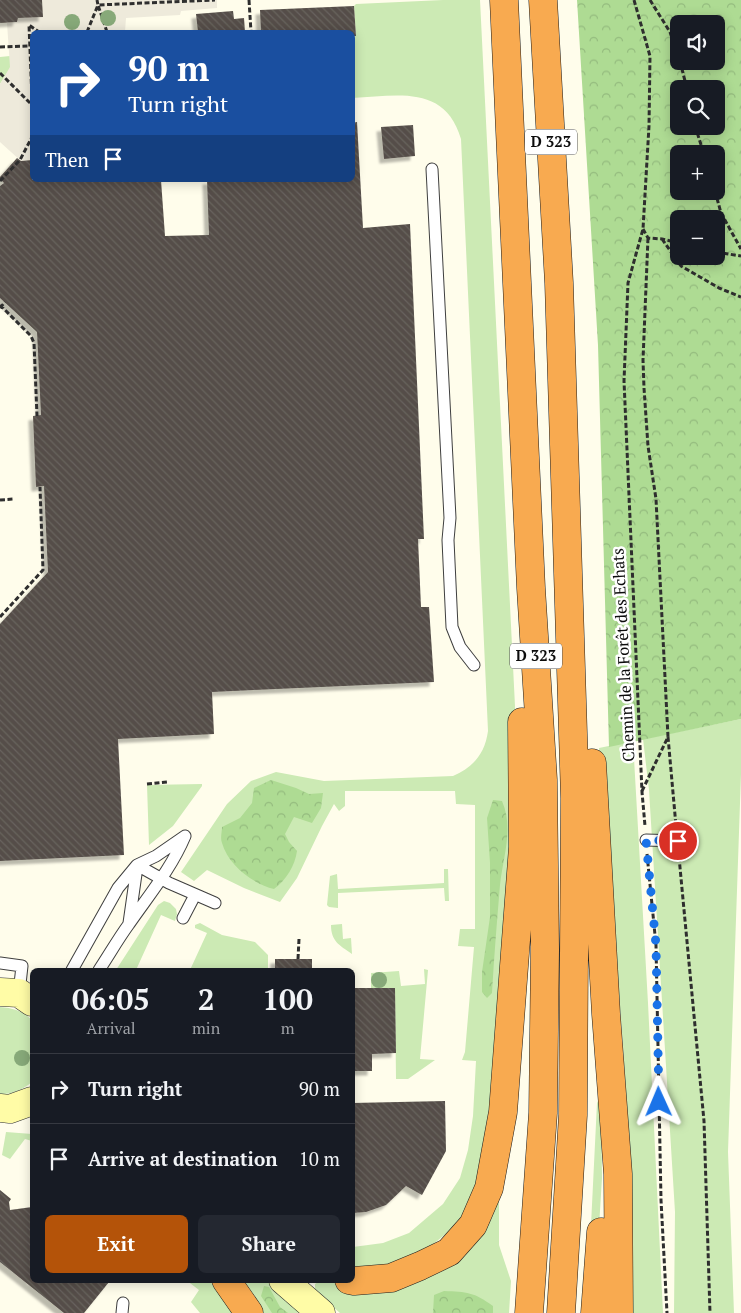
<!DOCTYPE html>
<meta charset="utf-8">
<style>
:root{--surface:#171b24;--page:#242831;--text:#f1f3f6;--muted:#9ea1a6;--line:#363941;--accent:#b45309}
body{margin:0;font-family:"PT Serif",serif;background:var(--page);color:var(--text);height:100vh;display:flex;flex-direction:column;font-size:19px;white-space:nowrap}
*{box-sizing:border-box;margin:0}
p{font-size:16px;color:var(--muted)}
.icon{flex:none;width:28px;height:28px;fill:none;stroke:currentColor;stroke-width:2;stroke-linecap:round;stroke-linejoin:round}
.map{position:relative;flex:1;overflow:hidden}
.details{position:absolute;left:30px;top:968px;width:325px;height:315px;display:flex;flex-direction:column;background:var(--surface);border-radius:8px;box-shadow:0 2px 12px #0003}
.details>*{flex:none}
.banner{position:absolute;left:30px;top:30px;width:325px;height:152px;border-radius:8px;box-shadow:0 2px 12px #0003;background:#1a4fa0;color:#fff;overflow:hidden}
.buttons{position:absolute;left:670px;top:15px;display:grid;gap:10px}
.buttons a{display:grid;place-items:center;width:55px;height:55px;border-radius:8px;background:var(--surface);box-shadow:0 2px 12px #0003;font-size:25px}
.pin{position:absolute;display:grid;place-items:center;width:42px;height:42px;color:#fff;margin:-21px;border:2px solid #fff;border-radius:50%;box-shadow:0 1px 5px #0007}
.me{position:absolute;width:55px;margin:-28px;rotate:359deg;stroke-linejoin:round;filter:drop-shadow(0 0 4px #0008)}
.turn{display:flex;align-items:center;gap:18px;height:105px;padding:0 15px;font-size:22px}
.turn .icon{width:65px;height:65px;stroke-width:2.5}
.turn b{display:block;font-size:35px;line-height:42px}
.then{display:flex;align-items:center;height:48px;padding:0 15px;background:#0003;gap:10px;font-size:19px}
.eta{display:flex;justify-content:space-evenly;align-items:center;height:85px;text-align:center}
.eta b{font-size:30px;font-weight:800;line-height:35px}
.action{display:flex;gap:10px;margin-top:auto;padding:10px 15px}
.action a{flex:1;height:58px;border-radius:8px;background:var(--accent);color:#fff;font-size:20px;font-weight:800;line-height:58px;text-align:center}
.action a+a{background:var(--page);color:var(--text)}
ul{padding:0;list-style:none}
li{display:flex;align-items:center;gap:15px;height:70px;padding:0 15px;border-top:1px solid var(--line)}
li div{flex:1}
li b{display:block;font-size:19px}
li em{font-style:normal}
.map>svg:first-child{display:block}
.grass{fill:#cceab4}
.forest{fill:url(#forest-crowns);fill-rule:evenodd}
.plaza{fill:#eeeadb}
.building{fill:url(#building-back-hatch);filter:url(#shadow)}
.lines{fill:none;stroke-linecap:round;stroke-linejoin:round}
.lane-casing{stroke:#3f3f3f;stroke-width:13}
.secondary-casing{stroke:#2e2e2e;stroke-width:29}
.highway-casing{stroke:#1d1d1d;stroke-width:29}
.path{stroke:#2e2e2e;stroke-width:3;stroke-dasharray:5 2.5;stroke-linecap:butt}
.lane{stroke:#fff;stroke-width:11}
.secondary{stroke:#fffca6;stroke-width:28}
.highway{stroke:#f8aa50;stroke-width:28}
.tree{fill:#87a979}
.route{stroke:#1a73e8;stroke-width:9;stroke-dasharray:0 16.2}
.labels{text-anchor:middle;stroke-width:5;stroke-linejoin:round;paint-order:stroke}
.shield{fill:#fff;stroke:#555;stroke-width:1}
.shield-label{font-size:15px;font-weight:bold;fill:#0c0c0c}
.street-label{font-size:16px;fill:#0c0c0c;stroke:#fff}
</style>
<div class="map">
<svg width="741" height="1313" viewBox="0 0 741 1313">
<defs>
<pattern id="forest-crowns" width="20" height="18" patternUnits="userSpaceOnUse" patternTransform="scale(1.25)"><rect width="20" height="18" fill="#aedb93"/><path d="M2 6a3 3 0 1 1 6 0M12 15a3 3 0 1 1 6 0" fill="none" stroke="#94bb7e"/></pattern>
<pattern id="building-back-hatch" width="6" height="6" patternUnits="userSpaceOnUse" patternTransform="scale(1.25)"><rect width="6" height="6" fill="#554e48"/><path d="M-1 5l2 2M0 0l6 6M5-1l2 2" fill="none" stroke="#68635e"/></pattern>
<filter id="shadow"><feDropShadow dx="-4.5" dy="4.5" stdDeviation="1" flood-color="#0004"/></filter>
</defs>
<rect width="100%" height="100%" fill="#fffdeb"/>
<path class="grass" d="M443 0H480L519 787 489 1133 479 1181 458 1224 416 1258 371 1268H353V1247L383 1243 409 1233 443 1204 460 1178 468 1150 473 1116 476 1061 462 1060 465 1052 474 947 458 946 460 929H475V805L456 804 455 791H345V806L339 811 334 804 322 826 297 878 280 902 244 888 207 870 194 881 181 872 227 804 251 781 276 772 324 781 453 776C474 767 485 753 488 731L461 139C445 84 397 96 352 98V36H356L354 6 356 4Z
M10 56 11 67 0 84V57Z
M741 719V774L728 1152 734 1313H674L675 1212 649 790 643 739Z
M633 741 648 1003 663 1313H629L630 1172 623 1045 599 748Z
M202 784V786L173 826 149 845 147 785Z
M444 869H448L449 901H445L444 888 338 893V908L329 907 327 905 330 876 337 874 338 889 429 884 444 883Z
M164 901 170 903 176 909 177 914 175 921 161 915 136 970H116L158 905Z
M200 923 222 935 255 942 268 955V970H190L207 933 195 928V925Z
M342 924 343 939 351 938 352 954C339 945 331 941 331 925Z
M424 969 428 970 420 1059 435 1060 408 1079H396L395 988H371V973L399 971 401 986 425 984Z
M0 1007C13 1008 23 1011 32 1020V1082C23 1089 12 1095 0 1094Z
M601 1094 602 1178 596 1276 591 1225 597 1103Z
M6 1132 32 1134V1141L25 1139 10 1159 2 1155Z
M499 1187V1245L511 1281 509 1313H340L315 1291V1284L321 1280 342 1282 399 1283Z
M186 1280H213L239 1313H200L191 1302 199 1290Z
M238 1280H266L303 1313H263Z"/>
<path class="forest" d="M577 0H741V719L609 747 598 345ZM679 24H716V61H679ZM679 89H716V126H679ZM679 154H716V191H679ZM679 219H716V256H679Z
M271 780 296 788 309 794 323 793 321 808 312 823 294 817 285 834 289 842 297 851C295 866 286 880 274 889 253 884 228 865 222 843 220 838 222 832 222 827L240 818 252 803 254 788Z
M493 800 502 801C514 828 503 857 500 885 497 921 494 957 492 993L487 998 482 992V972L490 917V863L487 818Z
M264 1286 269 1287 280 1307 288 1313H272L261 1296Z
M444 1291C467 1292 474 1292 493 1306V1313H433L434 1295Z"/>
<path class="plaza" d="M42 0H217V8L181 11 180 15 126 18 125 32H47L44 31 43 32H32V160L21 161 0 142V84L10 67 7 23 17 22 18 18 43 17Z"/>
<path class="building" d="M0 0H42L43 17 18 18 17 22 0 23Z
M354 6 356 36H352V32H261L260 10Z
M233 11 234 19 244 18 245 32H198L196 14Z
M357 122 363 228 410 224 424 539H418L421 607H429L434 682 212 692 214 734 118 739 124 855 0 861V624L48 572 44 486 36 487 33 416 41 415 37 332 0 298V186L4 183 0 179V177L17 158 21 161 32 160V180H161L165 236 209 235 207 180H352V123Z
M413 125 415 156 384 159 381 127Z
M275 959H312V970H275Z
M352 988H395L396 1053 372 1054V1071H352Z
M445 1101 446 1151 422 1195 406 1186 386 1205 366 1212 352 1213V1103Z
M0 1190 11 1199 9 1202 10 1210 32 1207V1280H107L109 1282 84 1313H64L0 1262Z"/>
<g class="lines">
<defs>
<path id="lane" d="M432 169 450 518 448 540 452 627 460 647 474 665
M646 840 678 841
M137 865 169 883 215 903
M183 918 195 895
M129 923 137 867
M0 963 22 966 19 993
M72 970 118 888 137 865 156 856 185 836
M99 970C109 955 118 939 129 924 149 895 171 869 185 836
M122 1313 123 1303"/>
<path id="secondary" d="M0 992 19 993 32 1002
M0 1108 10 1109 32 1101
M283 1280 321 1313"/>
<path id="highway" d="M504 0 531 588 543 780 545 950 543 1113 529 1313
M543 0 559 283 575 798 573 1115 561 1313
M592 763 606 1014 618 1174 619 1313
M226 1280 249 1313
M349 1280 354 1281 391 1278 420 1266 449 1252 473 1225 489 1188 503 1112 523 847 522 722
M595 1313 601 1232"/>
</defs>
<use href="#lane" class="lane-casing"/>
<use href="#secondary" class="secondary-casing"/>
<use href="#highway" class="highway-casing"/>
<path class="path" d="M249 0 251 32
M634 0 650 56 649 126 643 229 628 283 624 381 642 792 645 826
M650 0 670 32 679 59
M87 32 98 5 97 0
M107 32 98 5 215 0
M0 47 30 46
M680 61 687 89
M0 73 32 105
M32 99 29 25 39 32
M695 126 704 154
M0 181 20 160 32 137
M715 191 721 213 741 249
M643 229 648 238 662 239 679 243
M662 239 681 266 719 288 741 297
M716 252 741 256
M0 305 31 336 34 343 37 416
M0 308 5 302
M0 500 14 499
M0 617 43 570 40 487
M668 737 676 826
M147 784 167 782
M642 791 668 737 656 499 648 446 644 388 643 360 648 238
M647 854 656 945 661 1200 667 1313
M679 857 704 1121 710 1313
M298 959 299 939"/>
<use href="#lane" class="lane"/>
<use href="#secondary" class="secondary"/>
<use href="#highway" class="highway"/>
</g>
<g class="tree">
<circle cx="108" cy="18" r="8"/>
<circle cx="72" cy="22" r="8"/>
<circle cx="379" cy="980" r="8"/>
<circle cx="22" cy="1058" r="8"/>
</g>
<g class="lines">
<path class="route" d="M659 1102 656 945 646 840 678 841"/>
</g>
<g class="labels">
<g class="shield">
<rect x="525" y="129.5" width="52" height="25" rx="4"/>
<rect x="510" y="643.5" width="52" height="25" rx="4"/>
</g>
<g class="shield-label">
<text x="551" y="147">D 323</text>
<text x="536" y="661">D 323</text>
</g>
<g class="street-label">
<text transform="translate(623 655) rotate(-93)" y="6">Chemin de la Forêt des Echats</text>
</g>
</g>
</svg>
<div class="buttons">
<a><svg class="icon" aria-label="sound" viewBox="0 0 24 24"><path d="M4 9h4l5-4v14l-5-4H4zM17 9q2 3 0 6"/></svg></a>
<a><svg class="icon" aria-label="search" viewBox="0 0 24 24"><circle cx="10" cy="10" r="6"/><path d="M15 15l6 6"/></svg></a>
<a>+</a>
<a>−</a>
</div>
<div class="pin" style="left:678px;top:841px;background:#d93025"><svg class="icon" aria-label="arrive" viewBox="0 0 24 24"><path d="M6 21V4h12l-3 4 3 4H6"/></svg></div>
<svg class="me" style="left:659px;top:1102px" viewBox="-20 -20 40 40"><path d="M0-17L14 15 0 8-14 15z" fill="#1a73e8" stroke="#fff" stroke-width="4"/></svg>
<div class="banner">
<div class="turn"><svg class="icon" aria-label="right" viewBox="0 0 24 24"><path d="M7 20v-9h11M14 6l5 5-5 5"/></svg><div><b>90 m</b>Turn right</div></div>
<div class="then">Then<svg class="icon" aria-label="arrive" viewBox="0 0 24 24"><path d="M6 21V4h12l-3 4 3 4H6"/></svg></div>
</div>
<section class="details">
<div class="eta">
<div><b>06:05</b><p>Arrival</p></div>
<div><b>2</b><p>min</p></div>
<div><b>100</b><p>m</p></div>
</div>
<ul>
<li><svg class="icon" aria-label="right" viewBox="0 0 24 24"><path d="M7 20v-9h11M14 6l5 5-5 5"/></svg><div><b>Turn right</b></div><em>90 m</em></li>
<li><svg class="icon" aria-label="arrive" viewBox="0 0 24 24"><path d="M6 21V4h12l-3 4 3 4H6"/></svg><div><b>Arrive at destination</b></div><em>10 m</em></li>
</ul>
<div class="action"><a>Exit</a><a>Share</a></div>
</section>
</div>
